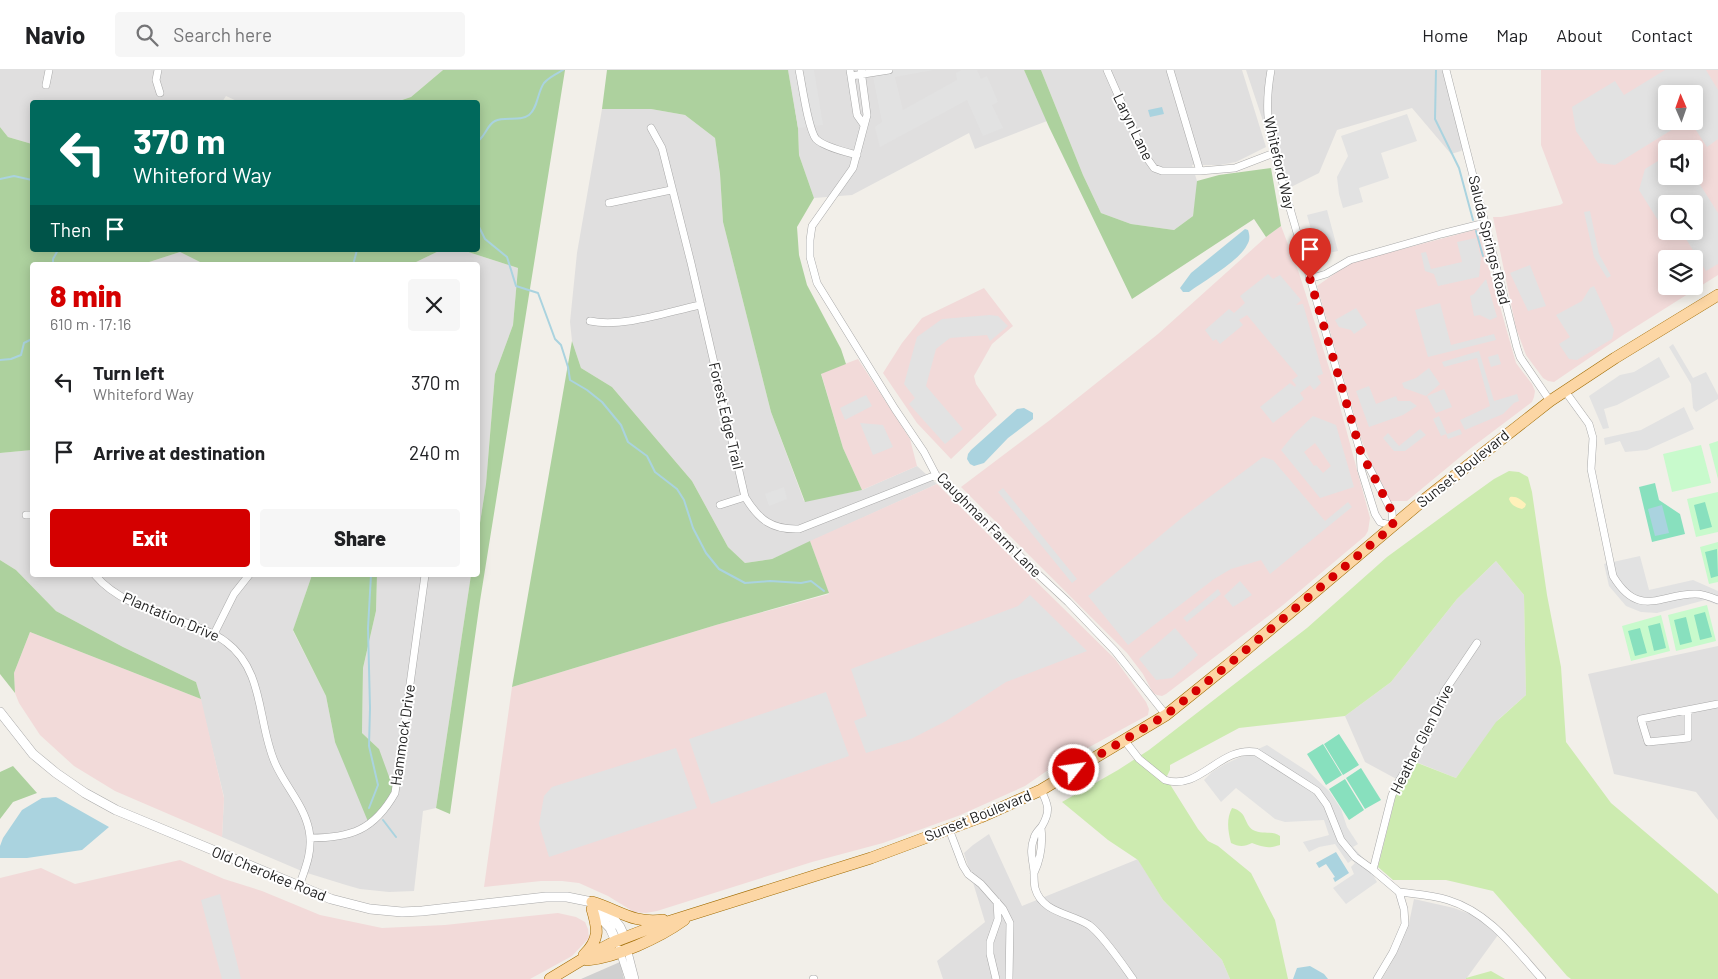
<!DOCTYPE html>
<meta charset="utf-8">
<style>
:root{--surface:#fff;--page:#f6f6f6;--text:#202124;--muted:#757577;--line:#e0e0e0;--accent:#d40000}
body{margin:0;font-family:Barlow,sans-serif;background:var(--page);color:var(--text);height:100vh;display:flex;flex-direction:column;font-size:19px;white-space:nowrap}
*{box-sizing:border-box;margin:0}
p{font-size:16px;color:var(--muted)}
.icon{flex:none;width:28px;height:28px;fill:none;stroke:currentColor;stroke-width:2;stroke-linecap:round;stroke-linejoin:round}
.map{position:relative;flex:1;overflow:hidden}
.drawer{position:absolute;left:30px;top:192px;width:450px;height:315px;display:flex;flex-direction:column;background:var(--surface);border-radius:5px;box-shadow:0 2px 12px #0003}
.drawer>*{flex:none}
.banner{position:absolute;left:30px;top:30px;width:450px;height:152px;border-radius:5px;box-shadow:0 2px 12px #0003;background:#00695c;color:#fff;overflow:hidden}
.needle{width:32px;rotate:358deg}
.buttons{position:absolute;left:1658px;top:15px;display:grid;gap:10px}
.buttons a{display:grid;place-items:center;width:45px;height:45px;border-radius:5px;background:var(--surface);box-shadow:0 2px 12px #0003;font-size:25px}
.pin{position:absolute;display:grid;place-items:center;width:42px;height:42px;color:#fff;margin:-51px -21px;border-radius:50% 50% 50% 0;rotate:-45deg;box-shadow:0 0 5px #0007}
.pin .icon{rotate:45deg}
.me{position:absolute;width:55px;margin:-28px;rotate:60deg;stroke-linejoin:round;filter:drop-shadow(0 0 4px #0008)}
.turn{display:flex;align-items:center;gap:18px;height:105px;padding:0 20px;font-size:22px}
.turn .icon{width:65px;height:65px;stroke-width:2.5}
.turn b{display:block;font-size:35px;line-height:42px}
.then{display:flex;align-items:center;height:48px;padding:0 20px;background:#0003;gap:10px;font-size:19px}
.round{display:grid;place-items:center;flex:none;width:52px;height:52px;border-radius:5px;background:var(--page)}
.head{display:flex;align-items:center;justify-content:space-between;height:85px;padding:0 20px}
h1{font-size:30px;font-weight:800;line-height:38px;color:var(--accent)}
.primary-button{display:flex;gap:10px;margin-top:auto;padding:10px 20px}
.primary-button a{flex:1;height:58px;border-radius:5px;background:var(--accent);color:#fff;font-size:20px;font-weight:800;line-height:58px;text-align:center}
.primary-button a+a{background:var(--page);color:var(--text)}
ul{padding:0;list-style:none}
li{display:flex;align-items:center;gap:15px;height:70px;padding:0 20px}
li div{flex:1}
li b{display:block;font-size:19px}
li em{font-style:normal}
header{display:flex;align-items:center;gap:30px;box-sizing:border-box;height:70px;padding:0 25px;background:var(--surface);border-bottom:1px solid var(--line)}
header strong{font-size:24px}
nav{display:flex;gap:28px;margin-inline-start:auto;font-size:18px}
.search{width:350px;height:45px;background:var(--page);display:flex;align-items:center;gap:12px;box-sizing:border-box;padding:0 18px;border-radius:5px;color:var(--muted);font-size:19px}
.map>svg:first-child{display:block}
.residential{fill:#e0dfdf}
.commercial{fill:#f2dad9;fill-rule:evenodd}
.religious{fill:#d0d0d0}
.grass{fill:#cdebb0}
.forest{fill:#add19e}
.sand{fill:#fff1ba}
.park{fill:#c8facc}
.pitch{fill:#88e0be}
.parking{fill:#e2e2e2;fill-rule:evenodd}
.water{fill:#aad3df}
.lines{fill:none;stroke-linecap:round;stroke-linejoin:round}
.stream{stroke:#aad3df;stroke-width:2}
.minor-casing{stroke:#a9a9a9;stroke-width:8}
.tertiary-casing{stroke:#a9a9a9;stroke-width:10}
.primary-casing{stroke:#a06b00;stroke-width:12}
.minor{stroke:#fff;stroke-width:7}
.tertiary{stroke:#fff;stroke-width:9}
.primary{stroke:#fcd6a4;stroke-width:11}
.route{stroke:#d40000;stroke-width:9;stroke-dasharray:0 16.2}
.labels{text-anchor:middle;stroke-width:4;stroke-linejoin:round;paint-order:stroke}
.street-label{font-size:15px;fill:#222;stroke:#fff}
</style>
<header>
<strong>Navio</strong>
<div class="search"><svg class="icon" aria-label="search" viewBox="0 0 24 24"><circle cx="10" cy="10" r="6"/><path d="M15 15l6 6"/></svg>Search here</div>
<nav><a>Home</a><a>Map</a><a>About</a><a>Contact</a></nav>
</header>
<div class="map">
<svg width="1718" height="909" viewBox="0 0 1718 909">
<rect width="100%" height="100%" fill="#f2efe9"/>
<path class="residential" d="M0 0H443L411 27 396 32H239L226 26 222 32H32V74L8 67 0 57Z
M788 0H1024L1047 51 975 79 969 63 852 125 814 128 799 85 798 58Z
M1041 0H1242L1266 77 1236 92 1220 95H1192L1197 111V119L1193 146 1174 160 1131 154 1101 143 1083 105Z
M1246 0H1446L1465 74 1461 81 1451 84 1412 38 1337 60 1319 103 1289 118 1276 90Z
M602 39H651L685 45 715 68 720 104 723 152 771 342 804 431 862 420 917 396 937 414 772 489 745 493 728 477 692 411 612 317 581 298 572 271 570 252 577 183Z
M441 180H462L518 198 513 255 495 304 486 414 478 466V195H410Z
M180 182 206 195H140Z
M32 380V505H312L293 561 326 626 335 672 379 679 362 663 363 598 376 541 377 505H471L436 738 423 741 414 821 389 822 360 819 346 815 304 802 222 767 224 727 196 612 123 577 56 541 16 500 0 490V383Z
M1496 491 1524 525 1526 625 1499 649 1456 708 1416 692 1402 712 1365 692 1345 646 1391 612 1457 529Z
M1718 576V750L1696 722 1614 704 1588 604Z
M989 764 1022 836 1138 789 1163 830 1222 890 1230 909H943L937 891 985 852 964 783 973 775Z
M1414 829 1454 838 1475 846 1498 865 1466 909H1382L1393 890 1409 853Z"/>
<path class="commercial" d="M1541 0H1718V205L1623 265 1554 312 1548 311 1543 308 1526 285 1516 258 1493 147H1501L1560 135 1563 133 1541 75ZM1666 24H1694V51H1666ZM1666 79H1694V106H1666ZM1666 134H1694V161H1666ZM1666 189H1694V216H1666Z
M1281 156 1299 203 1332 307 1370 448 1368 461 1365 466 1283 535 1166 624 1162 626 1157 625 1153 623 1143 604 1127 583 961 417 1050 350 1158 264 1266 167Z
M1478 159 1516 293 1532 314 1535 321 1534 327 1532 332 1471 378 1407 431H1390L1385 427 1361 369 1317 216 1350 193Z
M984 218 1013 256 992 274 974 306 976 314 997 345 951 389 917 353 883 303 902 273 922 248Z
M858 289 910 369 917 396 862 420 843 378 821 303Z
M937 414 1115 589 1146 632 1149 639 1148 645 1051 698 1025 716 958 746 883 773 812 792 657 841 646 843 634 842 608 826 579 813 562 811H541L484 817 512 617 716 555 829 524 810 471Z
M30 562 201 629 224 728 222 767 115 721 74 696 40 665 19 633 15 623 14 603Z
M180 790 224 809 262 821 320 845 382 858 445 855 558 843 576 847 585 852 588 859 589 868 572 886 530 909H0V808L41 798 75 814Z"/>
<path class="religious" d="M620 892 624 909H581Z"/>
<path class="grass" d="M1509 401 1519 402 1528 407 1532 422 1547 525 1561 597 1566 672 1611 733 1718 824V909H1571L1567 906 1493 821 1446 810H1393L1378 797 1396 725 1402 712 1415 692 1456 708 1496 652 1526 625 1524 525 1496 491 1457 529 1391 612 1345 646 1239 658 1170 695V700L1166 708 1198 759 1208 771 1218 776 1251 803 1275 850 1288 909H1230L1222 890 1163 830 1138 790 1108 770 1062 732 1118 700 1149 680 1307 558 1387 487 1462 432 1494 409Z
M1232 738C1248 742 1243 753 1253 760 1262 765 1271 760 1280 766V775C1268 779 1263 777 1252 773 1244 777 1239 777 1231 773 1228 761 1226 749 1232 738Z
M1491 901 1505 909H1466V908Z"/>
<path class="forest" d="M443 0H565L480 531 450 744 436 738 471 505H478V466L486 414 495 304 513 255 518 198 462 180H478V32H396L411 27Z
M607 0H788L798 58 799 85 814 128 797 157 799 185 807 215 841 279 846 294 821 304 843 378 862 420 805 432 771 342 723 152 720 104 715 68 685 45 651 39H602Z
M1024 0H1041L1083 105 1101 143 1131 154 1174 160 1193 146 1197 111 1219 105 1271 98 1281 156 1266 167 1254 149 1132 229 1049 57Z
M0 57 8 67 32 74V180H441L410 195H206L180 182 140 195H32V380L0 383Z
M572 271 581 298 612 317 692 411 728 477 745 493 772 489 810 471 829 523 716 555 512 617Z
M0 490 16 500 56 541 123 577 196 612 201 629 30 562 14 603 15 623 0 604Z
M312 505H377L376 541 363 598 362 663 379 679 395 723 369 754 335 672 326 626 293 560Z
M13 696 37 723 13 732 0 749V702Z"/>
<path class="sand" d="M1510 427C1517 426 1521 430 1526 434L1525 437 1522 439C1515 437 1511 435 1509 429Z"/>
<path class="park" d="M1718 371V409L1709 374Z
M1701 375 1711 413 1672 422 1663 384Z
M1718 422V462L1696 467 1687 429Z
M1718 472V512L1709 514 1700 477Z
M1707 535 1716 571 1676 581 1668 545Z
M1661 545 1670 581 1631 591 1622 556Z"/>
<path class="pitch" d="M1655 413 1659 430 1680 444 1685 464 1652 472 1639 417Z
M1705 432 1712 457 1700 460 1694 435Z
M1717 479 1718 506 1711 508 1705 482Z
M1705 542 1712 567 1700 570 1694 545Z
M1686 547 1692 572 1680 575 1674 550Z
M1660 553 1666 578 1654 581 1648 556Z
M1640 558 1647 583 1635 586 1628 561Z
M1339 664 1359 695 1343 705 1324 674Z
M1323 674 1342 705 1326 715 1307 684Z
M1361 698 1381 730 1365 739 1346 708Z
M1345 709 1364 740 1349 750 1329 719Z"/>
<path class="parking" d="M789 0H814L823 55 798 58Z
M877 0H933L895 7 903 40 957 10 956 3 962 0H977L981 9 987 6 998 32 992 35 1003 58 983 66 967 30 880 77 875 57 882 52 873 7 878 6Z
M1665 0H1706L1718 20V69L1707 77 1690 51H1694V24H1666V51H1686L1615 95 1598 93 1576 61 1572 37 1615 11 1624 25Z
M1407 44 1417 71 1381 83 1389 108 1359 118 1363 132 1343 138 1339 124 1337 107 1348 86 1341 66Z
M1666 86V106L1694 105 1718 143V194L1706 201 1681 161H1694V134H1666V159L1664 160 1639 120 1645 99Z
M1327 140 1338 181 1318 185 1307 145Z
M1590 141 1599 184 1611 206 1607 208 1594 187 1584 142Z
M1476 168 1481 188 1479 207 1438 216 1434 204 1425 201 1421 183 1426 182 1431 199 1462 192 1457 172Z
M1530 195 1546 236 1528 241 1510 203Z
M1268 204 1273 209 1280 205 1301 230 1296 235 1303 234 1323 304 1317 306 1321 313 1314 320 1310 315 1300 323 1304 329 1273 353 1260 337 1290 313 1295 317 1296 315 1292 310 1298 306 1247 245 1239 250 1243 255 1220 274 1216 269 1213 271 1205 260 1229 239 1234 243 1245 233 1240 226Z
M1486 209 1497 247 1490 250 1480 245 1474 246 1470 226 1474 224Z
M1594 216 1614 260 1612 269 1577 290 1569 289 1559 274 1570 267 1556 245 1582 231 1590 218Z
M1440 233 1451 275 1494 264 1496 270 1428 287 1415 240Z
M1356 238 1367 255 1354 264 1351 260 1339 257 1335 250Z
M990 245 998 246 1008 256 990 271 987 265 950 268 936 279 926 316 963 359 945 374 909 334 915 328 904 314 917 267 942 249Z
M1673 274 1693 308 1706 302 1718 325V329L1696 342 1693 338 1691 314 1669 277Z
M1479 281 1494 331 1517 324 1519 331 1514 333 1503 344 1465 360 1460 350 1490 336 1477 288 1444 297 1442 292Z
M1498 284 1501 294 1491 297 1488 287Z
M1659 287 1670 307 1617 335 1604 339 1609 358 1603 359 1589 326 1620 305 1634 302Z
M1429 298 1440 314 1426 326 1404 318 1402 313 1416 308Z
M1369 316 1376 334 1396 326 1398 331H1410L1417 336 1403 345 1369 357 1356 321Z
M1444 319 1452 337 1436 343 1427 326Z
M866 325 872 336 845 350 840 338Z
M1684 337 1694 359 1647 380 1625 382 1620 371 1605 375 1604 368 1641 360Z
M1313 346 1336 355 1354 417 1320 428 1281 380 1294 364ZM1315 373 1331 396 1323 403 1316 395 1314 396 1304 382Z
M1439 346 1447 364 1460 359 1462 364 1448 369 1446 364 1441 366 1433 349Z
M860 353 883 355 893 377 873 385Z
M1420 359 1426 365 1405 381H1394L1383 368 1388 363 1399 376Z
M1263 387 1273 390 1325 451 1348 432 1352 437 1270 504 1261 490 1231 499 1214 509 1128 575 1088 526 1184 446Z
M784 417 787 429 769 436 765 424Z
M1003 418 1077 509 1072 513 998 422Z
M1640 486 1649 520 1693 510 1718 521V535L1705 530 1657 543 1641 542 1626 536 1609 516 1604 494Z
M1240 511 1252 525 1233 537 1224 526Z
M1218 519 1221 524 1187 552 1183 548Z
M1030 525 1087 581 1006 612 946 651 911 669 866 683 854 651 867 646 851 599 1018 536Z
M1175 558 1198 585 1172 608 1156 610 1139 589Z
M826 622 849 686 711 734 689 669Z
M1267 675 1310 703 1329 721 1341 739 1347 757 1358 774 1353 777 1364 789 1377 812 1346 834 1333 818 1354 804 1351 797 1355 793 1352 790 1348 793 1335 774 1319 777 1309 782 1303 772 1329 765 1324 750 1285 752 1275 749 1236 718 1221 732 1204 710 1212 702 1225 694Z
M676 678 697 738 549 787 539 754 544 726 552 717Z
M220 824 241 909H222L201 830Z"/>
<path class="water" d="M1162 37 1164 44 1150 47 1148 40Z
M1245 159 1248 160C1250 166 1250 170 1247 175 1239 191 1204 211 1189 222H1183L1180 218 1191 203Z
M1024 338 1033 343V349L1008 368 984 393 974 396 970 394 967 389 968 384 971 380 1017 339Z
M1662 435 1669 463 1655 466 1648 439Z
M56 727 109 757 82 780 27 788H0V776L3 768 22 740 42 728Z
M1336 782 1349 803 1335 812 1333 808 1335 807 1326 794 1319 798 1316 793Z
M1310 896 1324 904 1328 909H1293L1297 898Z"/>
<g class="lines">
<path class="stream" d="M1436 0 1435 49 1459 98 1473 150
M478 71C486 65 487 55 495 51 505 46 520 52 529 45 538 38 537 23 544 13 549 7 556 4 563 0
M0 109 14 106 32 110
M478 155 485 169 507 187 516 216 538 223 555 269 561 275 568 297 570 310 587 320 602 332 621 355 628 372 647 386 655 402 677 419 684 430 693 458 706 483 719 499 745 513 770 511 801 513 811 511 824 521
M1476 161 1483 186
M53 195V189L58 180
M353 195 357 180
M0 290 11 289 21 285 24 273 32 269
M369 738 378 715 369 676 370 638 368 558 371 505
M383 750 396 767"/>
<defs>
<path id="minor" d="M158 0 156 10 160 23
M799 0C802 14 808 59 816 69 824 77 846 82 857 85
M850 0 857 45 864 55
M861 0 867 45 853 98 812 156 810 170V187L817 213 895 339 924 382 936 405 965 431 1039 505 1068 532 1115 581 1166 645
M1107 0 1144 84 1154 98 1162 101H1200L1235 98 1274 83
M1170 0 1200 101
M1271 0C1265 33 1267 57 1276 90L1360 381 1361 399 1375 444 1380 452 1393 456 1392 442 1370 399 1361 386
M1446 0 1517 278 1520 287 1550 331
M851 6 889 0
M46 15 49 0
M651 58 662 78 691 193 745 427C759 450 772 460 799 459L936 405
M609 133 671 120
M1309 209 1326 204 1350 190 1441 164 1485 153
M590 251C622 258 667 242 700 235
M1565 321 1589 354 1593 368 1591 399 1613 506C1639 549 1660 524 1695 524 1703 524 1711 527 1718 530
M720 435 745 427
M26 445H32
M95 505C118 533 160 543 192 555 204 560 216 564 226 572 265 601 257 652 275 693 285 716 304 735 309 760 313 780 306 797 299 816
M214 564 234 524 249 505
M1688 640V668L1648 672 1641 649 1718 634
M1125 671 1139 689 1165 710C1201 721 1219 676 1256 682L1317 721 1327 735 1341 770 1355 787 1373 800 1399 822 1404 839 1405 854 1393 882 1377 909
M1041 720C1048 734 1051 741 1042 756 1039 760 1035 763 1034 768 1029 781 1033 790 1034 802 1034 807 1034 813 1035 818 1042 843 1070 843 1089 855 1102 864 1123 895 1133 909
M949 759 963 796 968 804 981 814 1003 839 1010 853 1009 909
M310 768C351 768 374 760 395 723L425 505
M1373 800 1392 725 1399 711 1430 659 1444 622 1477 573
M1034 803C1041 788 1043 774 1041 758
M1399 822C1415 824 1433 825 1448 830 1490 843 1514 878 1542 909
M627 878 635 909
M619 879 629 909
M813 909H814
M996 909 990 884V872L998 849 997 832"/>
<path id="tertiary" d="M0 642 33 684 56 703 85 723 116 740 331 829 370 839 402 842 422 841 546 827H567L592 832 613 848 620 857 625 868
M593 840 610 858 616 871"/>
<path id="primary" d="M592 832C619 840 633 854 663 850
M584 885C600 869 598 859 592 839
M587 890C617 887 659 868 684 850
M550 909 593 883 616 871 658 855 871 788 981 747 1041 720 1166 645 1228 595 1420 433 1550 331 1615 288 1718 225"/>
</defs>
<use href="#minor" class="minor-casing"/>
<use href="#tertiary" class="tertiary-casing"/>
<use href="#primary" class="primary-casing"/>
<use href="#minor" class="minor"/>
<use href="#tertiary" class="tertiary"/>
<use href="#primary" class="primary"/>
</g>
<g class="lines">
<path class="route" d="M1074 700 1166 645 1228 595 1393 456 1392 442 1370 399 1362 386 1310 209"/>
</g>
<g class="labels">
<g class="street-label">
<text transform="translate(1133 57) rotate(64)" y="5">Laryn Lane</text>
<text transform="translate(1279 93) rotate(77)" y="5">Whiteford Way</text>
<text transform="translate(1489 170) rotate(76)" y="5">Saluda Springs Road</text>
<text transform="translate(726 346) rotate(77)" y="5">Forest Edge Trail</text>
<text transform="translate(1463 399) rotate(-39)" y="5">Sunset Boulevard</text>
<text transform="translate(989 455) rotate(45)" y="5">Caughman Farm Lane</text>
<text transform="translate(171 547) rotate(23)" y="5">Plantation Drive</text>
<text transform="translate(403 665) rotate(-82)" y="5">Hammock Drive</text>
<text transform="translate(1422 669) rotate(-63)" y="5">Heather Glen Drive</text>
<text transform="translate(978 746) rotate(-22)" y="5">Sunset Boulevard</text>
<text transform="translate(269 804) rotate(22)" y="5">Old Cherokee Road</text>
</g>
</g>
</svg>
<div class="buttons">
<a><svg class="needle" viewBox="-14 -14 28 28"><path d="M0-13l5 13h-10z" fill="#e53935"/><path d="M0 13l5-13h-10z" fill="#757577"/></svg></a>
<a><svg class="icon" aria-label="sound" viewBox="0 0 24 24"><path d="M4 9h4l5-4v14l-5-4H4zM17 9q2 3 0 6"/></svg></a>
<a><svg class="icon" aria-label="search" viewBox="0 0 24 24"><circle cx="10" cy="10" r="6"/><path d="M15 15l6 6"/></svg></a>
<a><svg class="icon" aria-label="layers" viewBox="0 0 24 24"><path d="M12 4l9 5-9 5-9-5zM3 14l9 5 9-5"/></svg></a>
</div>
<div class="pin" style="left:1310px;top:209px;background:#d93025"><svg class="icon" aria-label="arrive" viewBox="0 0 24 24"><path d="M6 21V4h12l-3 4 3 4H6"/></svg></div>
<svg class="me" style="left:1074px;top:700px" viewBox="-20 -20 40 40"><circle r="17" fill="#d40000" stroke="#fff" stroke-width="3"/><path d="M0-11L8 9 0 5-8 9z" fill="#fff"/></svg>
<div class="banner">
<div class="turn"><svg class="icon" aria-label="left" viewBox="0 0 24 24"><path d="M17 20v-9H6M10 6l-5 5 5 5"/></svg><div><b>370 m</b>Whiteford Way</div></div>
<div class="then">Then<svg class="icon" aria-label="arrive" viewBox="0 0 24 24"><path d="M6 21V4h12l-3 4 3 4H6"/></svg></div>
</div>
<section class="drawer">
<div class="head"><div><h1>8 min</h1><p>610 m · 17:16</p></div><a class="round"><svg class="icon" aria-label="close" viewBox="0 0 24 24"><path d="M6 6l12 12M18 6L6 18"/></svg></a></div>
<ul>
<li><svg class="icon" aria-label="left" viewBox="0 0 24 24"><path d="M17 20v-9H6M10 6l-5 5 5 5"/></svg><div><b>Turn left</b><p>Whiteford Way</p></div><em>370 m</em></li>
<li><svg class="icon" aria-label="arrive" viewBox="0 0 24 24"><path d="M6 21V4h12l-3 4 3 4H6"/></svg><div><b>Arrive at destination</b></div><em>240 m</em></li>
</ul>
<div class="primary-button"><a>Exit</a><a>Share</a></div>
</section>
</div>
